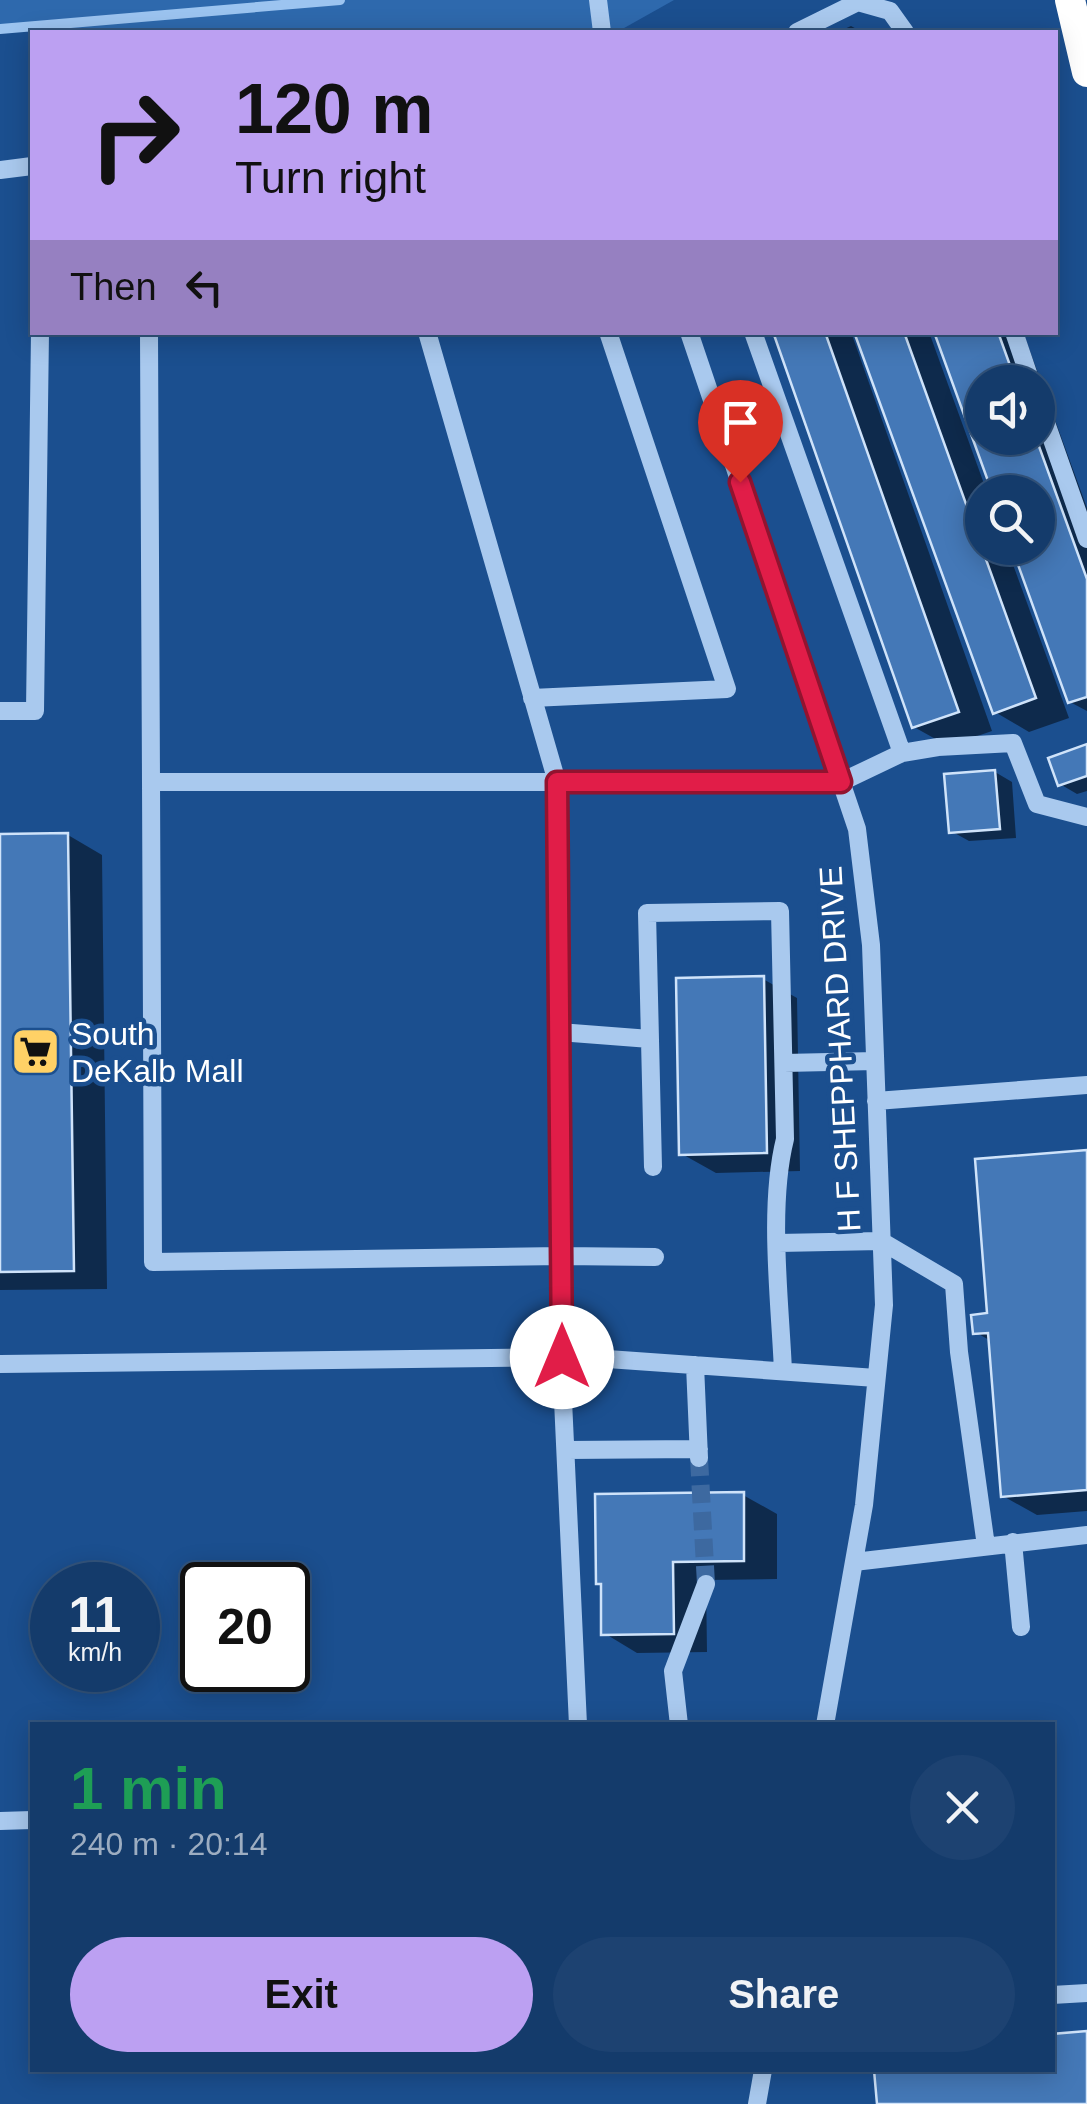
<!DOCTYPE html>
<meta charset="utf-8">
<style>
:root{--surface:#143b6b;--page:#1d4271;--text:#f1f3f6;--muted:#9dadc1;--line:#33557e;--accent:#bca0f2}
body{margin:0;font-family:Helvetica,sans-serif;background:var(--page);color:var(--text);height:100vh;display:flex;flex-direction:column;font-size:38px;white-space:nowrap}
*{box-sizing:border-box;margin:0}
p{font-size:32px;color:var(--muted)}
.icon{flex:none;width:55px;height:55px;fill:none;stroke:currentColor;stroke-width:2;stroke-linecap:round;stroke-linejoin:round}
.map{position:relative;flex:1;overflow:hidden}
.panel{position:absolute;left:30px;top:1722px;width:1025px;height:350px;display:flex;flex-direction:column;background:var(--surface);border-radius:0px;box-shadow:0 5px 25px #0003,0 0 0 2px var(--line)}
.panel>*{flex:none}
.guide{position:absolute;left:30px;top:30px;width:1028px;height:305px;border-radius:0px;box-shadow:0 5px 25px #0003,0 0 0 2px var(--line);background:#bca0f2;color:#111;overflow:hidden}
.buttons{position:absolute;left:965px;top:365px;display:grid;gap:20px}
.buttons a{display:grid;place-items:center;width:90px;height:90px;border-radius:50%;background:var(--surface);box-shadow:0 5px 25px #0003,0 0 0 2px var(--line);font-size:50px}
.speed{position:absolute;left:30px;top:1562px;display:flex;gap:20px;font-size:50px;font-weight:700;text-align:center}
.speed>*{display:grid;place-content:center;width:130px;height:130px;border-radius:50%;background:var(--surface);box-shadow:0 5px 25px #0003,0 0 0 2px var(--line);line-height:1}
.speed small{font-size:25px;font-weight:400}
.speed .limit{border:5px solid #111;border-radius:15px;background:#fff;color:#111}
.pin{position:absolute;display:grid;place-items:center;width:85px;height:85px;color:#fff;margin:-102px -42px;border-radius:50% 50% 50% 0;rotate:-45deg;box-shadow:0 0 10px #0007}
.pin .icon{rotate:45deg}
.me{position:absolute;width:110px;margin:-55px;rotate:0deg;stroke-linejoin:round;filter:drop-shadow(0 0 8px #0008)}
.turn{display:flex;align-items:center;gap:35px;height:210px;padding:0 40px;font-size:45px}
.turn .icon{width:130px;height:130px;stroke-width:2.5}
.turn b{display:block;font-size:70px;line-height:85px}
.then{display:flex;align-items:center;height:95px;padding:0 40px;background:#0003;gap:20px;font-size:38px}
.round{display:grid;place-items:center;flex:none;width:105px;height:105px;border-radius:52px;background:var(--page)}
.summary{display:flex;align-items:center;justify-content:space-between;height:170px;padding:0 40px}
h1{font-size:60px;font-weight:700;line-height:75px;color:#1e9e55}
.action{display:flex;gap:20px;margin-top:auto;padding:20px 40px}
.action a{flex:1;height:115px;border-radius:60px;background:var(--accent);color:#111;font-size:40px;font-weight:700;line-height:115px;text-align:center}
.action a+a{background:var(--page);color:var(--text)}
.map>svg:first-child{display:block}
.green{fill:#2e69ad}
.shadow{fill:#0007;fill-rule:evenodd}
.lines{fill:none;stroke-linecap:round;stroke-linejoin:round}
.stream{stroke:#9cc4f0;stroke-width:10}
.building{fill:#4478b7;stroke:#cfe3fa;stroke-width:2.5}
.minor-tunnel{stroke:#3d69a0;stroke-width:18;stroke-dasharray:18 9;stroke-linecap:butt}
.minor{stroke:#a9c9ee;stroke-width:18}
.highway{stroke:#fff;stroke-width:30}
.route-casing{stroke:#92132f;stroke-width:25}
.route{stroke:#e11d48;stroke-width:18}
.labels{text-anchor:middle;stroke-width:9;stroke-linejoin:round;paint-order:stroke}
.poi-label{font-size:32px;fill:#fff;stroke:#1b4f8f;text-anchor:start}
.street-label{font-size:32px;fill:#fff;stroke:#1b4f8f}
</style>
<div class="map">
<svg width="1087" height="2104" viewBox="0 0 1087 2104">
<rect width="100%" height="100%" fill="#1b4f8f"/>
<path class="green" d="M0 0H674L617 32H148L0 29Z"/>
<path class="shadow" d="M851 26 862 32H838Z
M775 332H851L992 731 948 746 914 727Z
M857 332H929L987 492H982V548H1007L1069 718 1029 732 995 712Z
M937 332H1023L1087 508V711L1070 702 1015 548H1038V492H995ZM982 382H1038V438H982Z
M1087 747V791L1077 794 1060 784Z
M995 772 1012 782 1016 838 969 841 951 831Z
M68 835 102 855 107 1289 0 1290V836Z
M763 979 797 998 800 1171 716 1173 682 1154Z
M1087 1152V1511L1037 1515 1003 1496 991 1341 975 1332 990 1316Z
M743 1495 777 1514V1579L706 1580 707 1652 637 1653 604 1633 603 1586 598 1583Z"/>
<g class="lines">
<path class="stream" d="M0 29 340 0"/>
</g>
<path class="building" d="M773 332H825L959 712 912 728Z
M854 332H904L1036 698 993 714Z
M934 332H998L1016 382H982V438H1036L1087 579V697L1068 703 1012 548H1038V492H992Z
M1087 744V776L1058 786 1048 758Z
M995 770 1000 829 949 833 944 774Z
M68 833 74 1271 0 1272V834Z
M764 976 767 1153 679 1155 676 978Z
M1087 1150V1490L1001 1497 988 1333 973 1334 971 1315 987 1313 975 1159Z
M744 1492V1561L673 1562 674 1634 601 1635V1584H596L595 1494Z
M1087 2031V2104H877L874 2070H1052V2034Z"/>
<g class="lines">
<path class="minor-tunnel" d="M699 1458 706 1584"/>
<path class="minor" d="M598 0 602 32
M797 32 858 2 890 11 905 32
M0 170 32 166
M149 332 151 782
M427 332 557 782 561 1256 655 1257
M689 332 857 829 871 945 884 1305 864 1505 825 1725
M753 332 902 753
M1014 332 1031 382
M1038 400 1087 539
M532 698 727 689 608 332
M0 711H35L40 332
M559 1032 650 1039
M784 1063 875 1061
M876 1101 1087 1085
M653 1167 647 913 780 911 785 1139C768 1207 780 1301 783 1371
M778 1243 881 1241 954 1284 959 1352 986 1546
M0 1364 579 1357 876 1378
M695 1365 699 1458
M566 1450 699 1449
M1013 1542 1021 1627
M854 1562 1087 1535
M578 1725 561 1357V1256L153 1262 151 782H841L902 753 938 747 1013 743 1037 804 1087 817
M679 1725 673 1671 706 1584
M0 1821 32 1820
M1052 1995 1087 1993
M757 2104 763 2070"/>
<path class="highway" d="M1070 0 1087 72"/>
</g>
<g class="lines">
<defs>
<path id="route" d="M562 1357 557 782H841L740 482"/>
</defs>
<use href="#route" class="route-casing"/>
<use href="#route" class="route"/>
</g>
<defs>
<symbol id="supermarket-square" viewBox="-11 -11 22 22"><rect x="-9" y="-9" width="18" height="18" rx="4" fill="#ffd166" stroke="#1b4f8f"/><path d="M-6-5.5h2.5l.6 2H6L4.5 2H-2.5L-4.4-4H-6ZM-1.5 3.2a1.3 1.3 0 1 0 .1 0ZM3 3.2a1.3 1.3 0 1 0 .1 0Z" fill="#111"/></symbol>
</defs>
<g fill-rule="evenodd">
<use href="#supermarket-square" x="8" y="1024" width="55" height="55"/>
</g>
<g class="labels">
<g class="poi-label">
<text x="71" y="1045">South<tspan x="71" dy="37">DeKalb Mall</tspan></text>
</g>
<g class="street-label">
<text transform="translate(840 1049) rotate(-93)" y="11">H F SHEPPHARD DRIVE</text>
</g>
</g>
</svg>
<div class="buttons">
<a><svg class="icon" aria-label="sound" viewBox="0 0 24 24"><path d="M4 9h4l5-4v14l-5-4H4zM17 9q2 3 0 6"/></svg></a>
<a><svg class="icon" aria-label="search" viewBox="0 0 24 24"><circle cx="10" cy="10" r="6"/><path d="M15 15l6 6"/></svg></a>
</div>
<div class="speed"><div>11<small>km/h</small></div><div class="limit">20</div></div>
<div class="pin" style="left:740px;top:482px;background:#d93025"><svg class="icon" aria-label="arrive" viewBox="0 0 24 24"><path d="M6 21V4h12l-3 4 3 4H6"/></svg></div>
<svg class="me" style="left:562px;top:1357px" viewBox="-20 -20 40 40"><circle r="19" fill="#fff"/><path d="M0-13L10 11 0 6-10 11z" fill="#e11d48"/></svg>
<div class="guide">
<div class="turn"><svg class="icon" aria-label="right" viewBox="0 0 24 24"><path d="M7 20v-9h11M14 6l5 5-5 5"/></svg><div><b>120 m</b>Turn right</div></div>
<div class="then">Then<svg class="icon" aria-label="left" viewBox="0 0 24 24"><path d="M17 20v-9H6M10 6l-5 5 5 5"/></svg></div>
</div>
<section class="panel">
<div class="summary"><div><h1>1 min</h1><p>240 m · 20:14</p></div><a class="round"><svg class="icon" aria-label="close" viewBox="0 0 24 24"><path d="M6 6l12 12M18 6L6 18"/></svg></a></div>
<div class="action"><a>Exit</a><a>Share</a></div>
</section>
</div>
